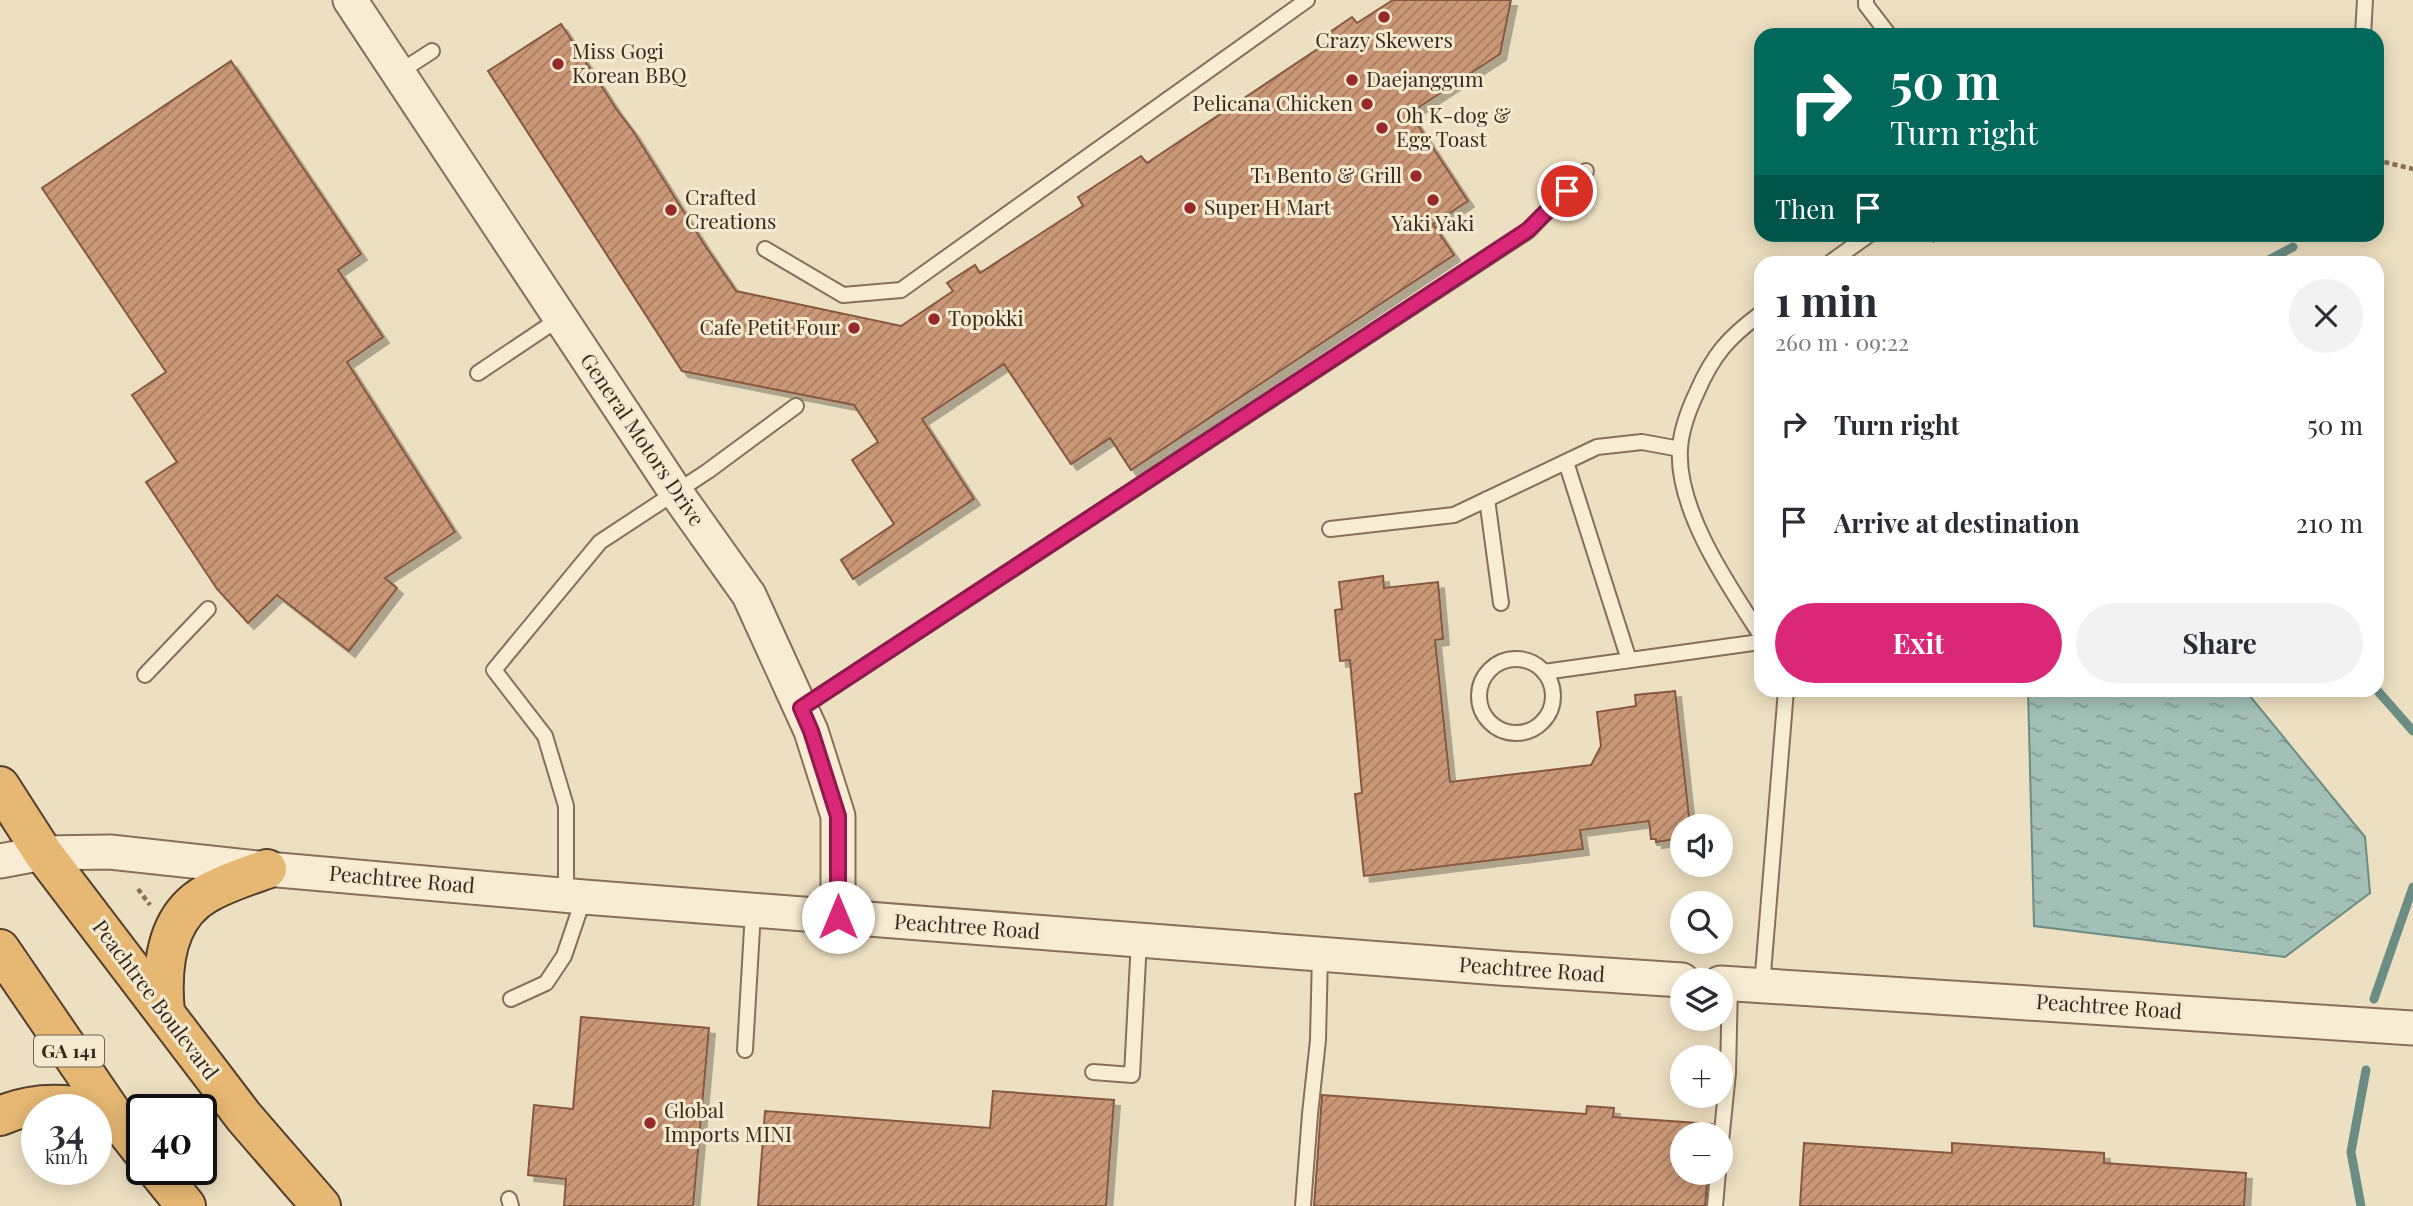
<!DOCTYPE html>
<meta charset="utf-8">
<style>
:root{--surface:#fff;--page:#f2f2f3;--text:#2b2b33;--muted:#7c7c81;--accent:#db2777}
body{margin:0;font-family:"Playfair Display",serif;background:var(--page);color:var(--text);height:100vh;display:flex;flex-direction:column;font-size:26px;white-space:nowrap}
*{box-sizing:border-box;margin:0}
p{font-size:23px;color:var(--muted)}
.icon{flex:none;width:38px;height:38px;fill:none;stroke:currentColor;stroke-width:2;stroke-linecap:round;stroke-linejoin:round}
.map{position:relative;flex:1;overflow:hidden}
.details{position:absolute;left:1754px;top:256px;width:630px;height:441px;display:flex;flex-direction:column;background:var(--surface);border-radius:21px;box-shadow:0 4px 18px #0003}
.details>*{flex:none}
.banner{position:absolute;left:1754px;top:28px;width:630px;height:214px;border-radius:21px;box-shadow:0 4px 18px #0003;background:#00695c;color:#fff;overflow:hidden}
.controls{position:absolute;left:1670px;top:814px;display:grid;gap:14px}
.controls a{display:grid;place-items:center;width:63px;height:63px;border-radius:50%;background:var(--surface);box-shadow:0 4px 18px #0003;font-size:35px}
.speed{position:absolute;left:21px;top:1094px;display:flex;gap:14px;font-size:35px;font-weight:700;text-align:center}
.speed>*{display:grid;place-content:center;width:91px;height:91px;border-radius:50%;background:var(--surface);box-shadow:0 4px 18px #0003;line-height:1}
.speed small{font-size:18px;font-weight:400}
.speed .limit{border:4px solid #111;border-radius:10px;background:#fff;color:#111}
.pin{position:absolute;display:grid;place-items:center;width:60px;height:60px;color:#fff;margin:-30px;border:4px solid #fff;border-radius:50%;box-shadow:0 2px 7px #0007}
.me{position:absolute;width:77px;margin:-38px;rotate:0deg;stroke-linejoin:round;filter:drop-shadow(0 0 5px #0008)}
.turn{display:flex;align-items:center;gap:24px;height:147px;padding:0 21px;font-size:32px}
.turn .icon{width:91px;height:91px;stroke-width:2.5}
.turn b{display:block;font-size:49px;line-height:60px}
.then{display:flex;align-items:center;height:66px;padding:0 21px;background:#0003;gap:14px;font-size:26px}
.round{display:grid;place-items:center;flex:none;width:74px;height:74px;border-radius:37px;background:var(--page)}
.overview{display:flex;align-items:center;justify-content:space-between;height:119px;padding:0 21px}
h1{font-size:42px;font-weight:700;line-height:52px}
.button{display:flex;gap:14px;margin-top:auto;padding:14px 21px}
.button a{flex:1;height:80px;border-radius:42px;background:var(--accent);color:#fff;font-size:28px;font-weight:700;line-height:80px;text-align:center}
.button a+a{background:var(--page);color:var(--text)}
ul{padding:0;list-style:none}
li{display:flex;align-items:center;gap:21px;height:98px;padding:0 21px}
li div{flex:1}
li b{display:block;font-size:26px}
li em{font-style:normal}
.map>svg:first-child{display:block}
.water{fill:url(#water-ripples);stroke:#6b8d84;stroke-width:2}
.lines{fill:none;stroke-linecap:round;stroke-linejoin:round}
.stream{stroke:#6b8d84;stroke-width:9}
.building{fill:url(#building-hatch);stroke:#86593f;stroke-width:2;filter:url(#shadow)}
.service-casing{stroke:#877059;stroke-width:18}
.tertiary-casing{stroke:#877059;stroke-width:37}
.trunk-casing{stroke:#543f2d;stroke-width:42}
.path{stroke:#877059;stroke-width:4.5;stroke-dasharray:5 3.5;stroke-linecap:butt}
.service{stroke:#f8edd4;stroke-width:14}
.tertiary{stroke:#f8edd4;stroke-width:33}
.trunk{stroke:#e7b874;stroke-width:38}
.route-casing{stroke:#8e194d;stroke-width:18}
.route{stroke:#db2777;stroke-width:12}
.poi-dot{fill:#95292c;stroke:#f5ead0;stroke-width:2.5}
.labels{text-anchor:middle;stroke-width:6;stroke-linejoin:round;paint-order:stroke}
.shield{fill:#f5ead0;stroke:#6f6353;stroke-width:2}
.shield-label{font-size:19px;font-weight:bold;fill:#36291d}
.poi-label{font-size:21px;fill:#36291d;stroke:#f5ead0;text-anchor:start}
.street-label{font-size:21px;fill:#36291d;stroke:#f5ead0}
</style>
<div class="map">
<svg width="2413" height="1206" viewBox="0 0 2413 1206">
<defs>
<pattern id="water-ripples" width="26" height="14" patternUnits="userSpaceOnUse" patternTransform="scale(1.75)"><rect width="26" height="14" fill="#a3c0b7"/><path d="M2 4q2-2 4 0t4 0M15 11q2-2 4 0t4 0" fill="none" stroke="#869c94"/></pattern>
<pattern id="building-hatch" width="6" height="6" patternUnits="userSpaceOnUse" patternTransform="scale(1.75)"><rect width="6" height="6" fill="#cb9877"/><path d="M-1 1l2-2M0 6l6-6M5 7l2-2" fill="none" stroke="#a67c61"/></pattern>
<filter id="shadow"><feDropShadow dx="6" dy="6" stdDeviation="0" flood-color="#0004"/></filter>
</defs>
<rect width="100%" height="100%" fill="#eddfc1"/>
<path class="water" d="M2028 690H2245L2365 837 2370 893 2285 957 2034 926Z"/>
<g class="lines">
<path class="stream" d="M2265 262 2293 247
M2376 689 2413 731
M2374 999 2413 887
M2361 1206 2351 1152 2366 1070"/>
</g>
<path class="building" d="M1393 0H1511L1500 54 1410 113 1468 201 1433 224 1454 255 1131 470 1110 438 1071 464 1004 364 922 419 974 499 853 579 841 560 894 524 852 460 878 442 854 405 682 371 488 71 561 24 617 110 633 131 704 244 736 291 901 326 953 291 947 283 975 265 980 273 1083 206 1078 197 1141 156 1147 163 1331 40 1327 34 1352 17 1357 23Z
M231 61 361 254 338 270 383 337 347 362 455 532 385 578 397 588 349 651 277 595 248 623 217 589 146 482 177 462 132 395 166 372 42 188Z
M1383 576 1384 588 1438 582 1443 639 1435 640 1450 782 1591 765 1601 746 1597 712 1636 706 1635 695 1675 691 1690 826H1682V838L1656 842V839H1651L1649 821 1580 830 1583 849 1364 876 1355 794 1362 793 1350 660 1340 661 1335 610 1342 609 1339 582Z
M581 1017 709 1028 693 1206H564L566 1179 528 1175 534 1105 573 1109Z
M993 1091 1114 1100 1106 1206H758L765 1111 990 1128Z
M1322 1095 1586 1114 1587 1106 1614 1108 1613 1117 1712 1124V1134H1682V1172H1708L1705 1206H1314Z
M1804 1143 1952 1153V1143L2104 1153V1163L2246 1173 2244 1206H1800Z"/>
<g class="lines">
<defs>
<path id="service" d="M1866 0V5L1889 35
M2363 35 2365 0
M398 73 432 51
M765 249 843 295 901 290 1307 0
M1831 262 1870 234
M1760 314C1728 338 1713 355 1697 392 1689 409 1681 429 1680 449 1676 509 1728 585 1760 634
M478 373 560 318
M1566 462 1629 660
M1487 499 1501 603
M1330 529 1454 515 1597 447 1642 442 1680 449
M1479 696a37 37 0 1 1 74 0a37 37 0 1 1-74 0Z
M1544 672 1760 642
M145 675 208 609
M801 708 1528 231 1586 171
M566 894V806L545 736 494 670 600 542 708 471 796 406
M1762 986 1786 690
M511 999 546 983 564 956 584 897
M745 1050 753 911
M1093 1072 1132 1075 1139 940
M1720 1151 1728 1073 1730 983
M509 1199 511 1206
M1303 1206 1310 1114 1318 1040 1320 954
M1715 1206 1718 1172"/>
<path id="tertiary" d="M350 0 675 491 749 595 811 731 838 816V917
M0 861 43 853 110 852 267 869 584 897 1499 968 1682 980
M1720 983 2413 1028"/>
<path id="trunk" d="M0 786 43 853 244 1117 321 1206
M0 949 112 1113 142 1151
M165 1013C161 971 164 918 206 894 225 883 247 876 267 869
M0 1116C31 1102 63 1102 96 1110
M156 1169 186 1206"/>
</defs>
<use href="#service" class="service-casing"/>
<use href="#tertiary" class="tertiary-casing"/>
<use href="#trunk" class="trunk-casing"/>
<path class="path" d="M2376 160 2413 169
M1932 241 1943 234
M138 889 150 905"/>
<use href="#service" class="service"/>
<use href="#tertiary" class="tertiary"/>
<use href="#trunk" class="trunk"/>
</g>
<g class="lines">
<defs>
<path id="route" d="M838 917V816L811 731 801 708 1528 230 1567 191"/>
</defs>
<use href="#route" class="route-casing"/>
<use href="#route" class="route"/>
</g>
<g class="poi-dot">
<circle cx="1384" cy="17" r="7"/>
<circle cx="558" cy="64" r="7"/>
<circle cx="1352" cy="80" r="7"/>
<circle cx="1367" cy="104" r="7"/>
<circle cx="1382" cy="128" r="7"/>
<circle cx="1416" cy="176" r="7"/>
<circle cx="1433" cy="200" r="7"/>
<circle cx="1190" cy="208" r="7"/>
<circle cx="671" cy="210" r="7"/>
<circle cx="934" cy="319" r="7"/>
<circle cx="854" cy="328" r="7"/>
<circle cx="650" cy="1123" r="7"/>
</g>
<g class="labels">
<rect class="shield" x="34" y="1035.5" width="70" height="31" rx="5"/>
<g class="shield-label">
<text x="69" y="1058">GA 141</text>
</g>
<g class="poi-label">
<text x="1384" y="48" text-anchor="middle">Crazy Skewers</text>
<text x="572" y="59">Miss Gogi<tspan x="572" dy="24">Korean BBQ</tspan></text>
<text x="1366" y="87">Daejanggum</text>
<text x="1353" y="111" text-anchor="end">Pelicana Chicken</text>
<text x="1396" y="123">Oh K-dog &amp;<tspan x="1396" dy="24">Egg Toast</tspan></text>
<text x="1402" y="183" text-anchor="end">T1 Bento &amp; Grill</text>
<text x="685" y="205">Crafted<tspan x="685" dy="24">Creations</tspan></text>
<text x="1204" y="215">Super H Mart</text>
<text x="1433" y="231" text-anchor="middle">Yaki Yaki</text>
<text x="948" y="326">Topokki</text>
<text x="840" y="335" text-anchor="end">Cafe Petit Four</text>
<text x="664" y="1118">Global<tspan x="664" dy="24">Imports MINI</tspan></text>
</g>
<g class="street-label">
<text transform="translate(642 440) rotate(56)" y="7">General Motors Drive</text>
<text transform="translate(402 880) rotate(5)" y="7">Peachtree Road</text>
<text transform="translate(967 927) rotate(4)" y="7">Peachtree Road</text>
<text transform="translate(1532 970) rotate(4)" y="7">Peachtree Road</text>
<text transform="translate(155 1000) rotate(53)" y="7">Peachtree Boulevard</text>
<text transform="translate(2109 1007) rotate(4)" y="7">Peachtree Road</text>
</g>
</g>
</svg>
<div class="controls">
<a><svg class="icon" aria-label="sound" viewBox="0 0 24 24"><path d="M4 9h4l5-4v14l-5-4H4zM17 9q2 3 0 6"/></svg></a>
<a><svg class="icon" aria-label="search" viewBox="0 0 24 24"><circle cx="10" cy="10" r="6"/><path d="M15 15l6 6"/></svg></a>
<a><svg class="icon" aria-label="layers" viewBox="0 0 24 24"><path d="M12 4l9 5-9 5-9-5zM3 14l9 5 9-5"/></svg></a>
<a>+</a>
<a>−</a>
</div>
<div class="speed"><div>34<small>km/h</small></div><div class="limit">40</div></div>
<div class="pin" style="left:1567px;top:191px;background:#d93025"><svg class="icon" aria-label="arrive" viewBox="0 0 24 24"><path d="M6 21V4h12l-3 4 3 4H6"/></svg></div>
<svg class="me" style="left:838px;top:917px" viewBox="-20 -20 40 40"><circle r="19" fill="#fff"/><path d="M0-13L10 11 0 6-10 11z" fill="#db2777"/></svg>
<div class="banner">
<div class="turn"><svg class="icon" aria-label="right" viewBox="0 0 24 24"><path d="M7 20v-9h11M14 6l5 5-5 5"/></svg><div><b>50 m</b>Turn right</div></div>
<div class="then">Then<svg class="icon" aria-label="arrive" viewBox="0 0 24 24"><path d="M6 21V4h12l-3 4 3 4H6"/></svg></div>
</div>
<section class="details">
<div class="overview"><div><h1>1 min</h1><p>260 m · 09:22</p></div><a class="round"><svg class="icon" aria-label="close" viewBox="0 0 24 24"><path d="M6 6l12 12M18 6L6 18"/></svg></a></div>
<ul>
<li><svg class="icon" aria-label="right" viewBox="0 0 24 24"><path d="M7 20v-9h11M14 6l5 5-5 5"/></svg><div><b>Turn right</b></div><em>50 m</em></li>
<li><svg class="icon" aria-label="arrive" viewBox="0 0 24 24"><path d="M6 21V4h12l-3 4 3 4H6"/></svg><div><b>Arrive at destination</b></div><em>210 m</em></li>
</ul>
<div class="button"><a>Exit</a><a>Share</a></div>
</section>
</div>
